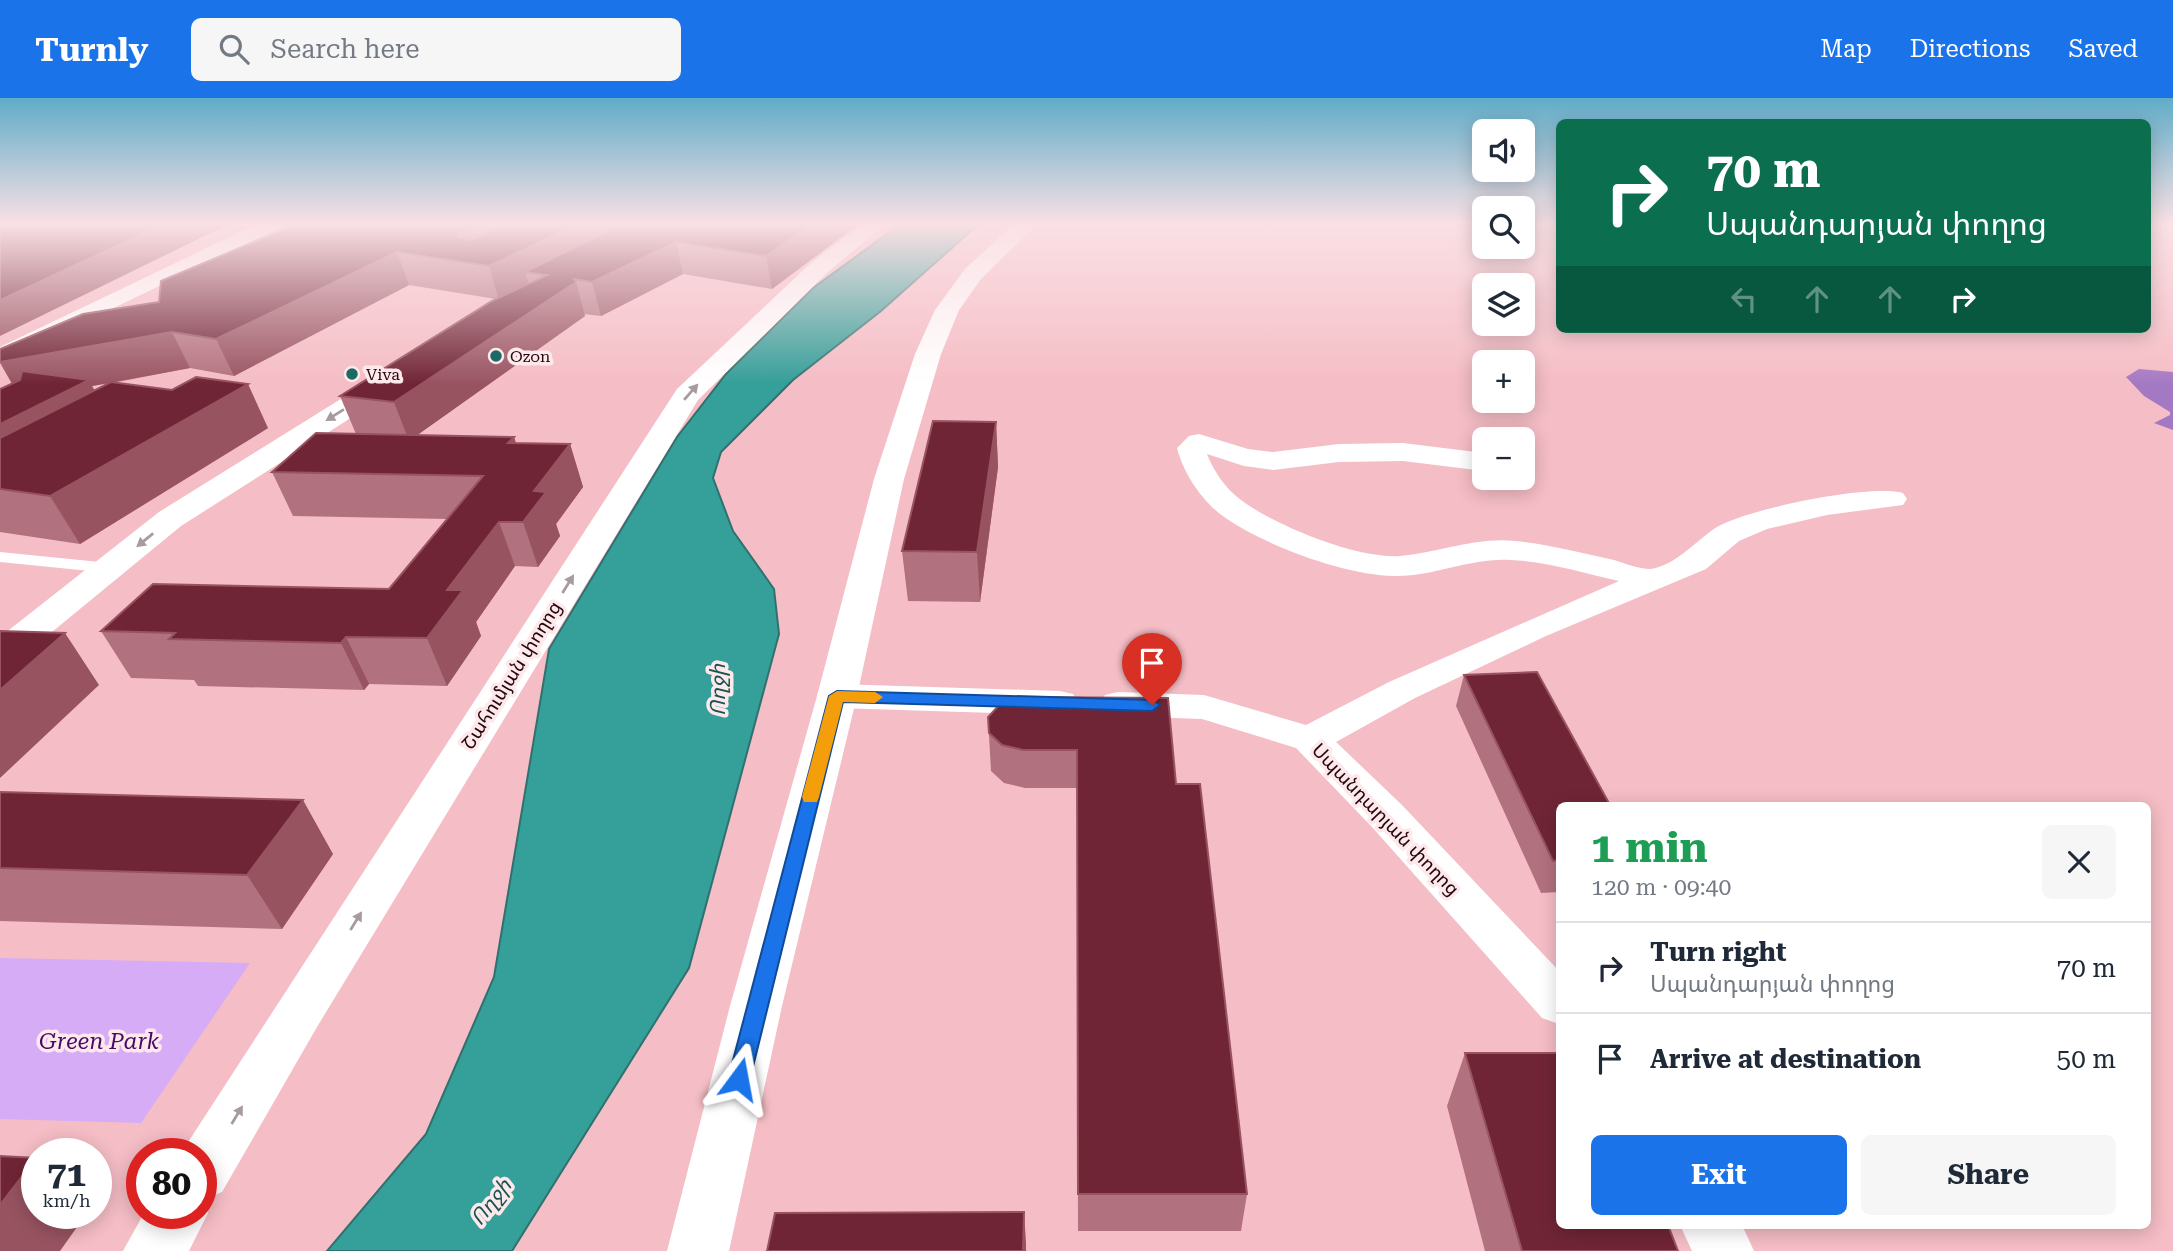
<!DOCTYPE html>
<meta charset="utf-8">
<style>
:root{--surface:#fff;--page:#f6f6f7;--text:#1f2937;--muted:#747a83;--line:#e0e1e3;--accent:#1a73e8}
body{margin:0;font-family:"Roboto Serif","Noto Sans Armenian",serif;background:var(--page);color:var(--text);height:100vh;display:flex;flex-direction:column;font-size:26px;white-space:nowrap}
*{box-sizing:border-box;margin:0}
p{font-size:23px;color:var(--muted)}
.icon{flex:none;width:38px;height:38px;fill:none;stroke:currentColor;stroke-width:2;stroke-linecap:round;stroke-linejoin:round}
.map{position:relative;flex:1;overflow:hidden}
.sheet{position:absolute;left:1556px;top:704px;width:595px;height:427px;display:flex;flex-direction:column;background:var(--surface);border-radius:10px;box-shadow:0 4px 18px #0003}
.sheet>*{flex:none}
.banner{position:absolute;left:1556px;top:21px;width:595px;height:214px;border-radius:10px;box-shadow:0 4px 18px #0003;background:#0b6e4f;color:#fff;overflow:hidden}
.tools{position:absolute;left:1472px;top:21px;display:grid;gap:14px}
.tools a{display:grid;place-items:center;width:63px;height:63px;border-radius:10px;background:var(--surface);box-shadow:0 4px 18px #0003;font-size:35px}
.speed{position:absolute;left:21px;top:1040px;display:flex;gap:14px;font-size:35px;font-weight:700;text-align:center}
.speed>*{display:grid;place-content:center;width:91px;height:91px;border-radius:50%;background:var(--surface);box-shadow:0 4px 18px #0003;line-height:1}
.speed small{font-size:18px;font-weight:400}
.speed .limit{border:10px solid #d22;background:#fff;color:#111}
.pin{position:absolute;display:grid;place-items:center;width:60px;height:60px;color:#fff;margin:-72px -30px;border-radius:50% 50% 50% 0;rotate:-45deg;box-shadow:0 0 7px #0007}
.pin .icon{rotate:45deg}
.me{position:absolute;width:77px;margin:-38px;rotate:13deg;stroke-linejoin:round;filter:drop-shadow(0 0 5px #0008)}
.turn{display:flex;align-items:center;gap:24px;height:147px;padding:0 35px;font-size:32px}
.turn .icon{width:91px;height:91px;stroke-width:2.5}
.turn b{display:block;font-size:49px;line-height:60px}
.lanes{display:flex;align-items:center;height:66px;padding:0 35px;background:#0003;justify-content:center;gap:35px;direction:ltr}
.lanes .off{opacity:.35}
.round{display:grid;place-items:center;flex:none;width:74px;height:74px;border-radius:10px;background:var(--page)}
.summary{display:flex;align-items:center;justify-content:space-between;height:119px;padding:0 35px}
h1{font-size:42px;font-weight:700;line-height:52px;color:#1e9e55}
.primary-button{display:flex;gap:14px;margin-top:auto;padding:14px 35px}
.primary-button a{flex:1;height:80px;border-radius:10px;background:var(--accent);color:#fff;font-size:28px;font-weight:700;line-height:80px;text-align:center}
.primary-button a+a{background:var(--page);color:var(--text)}
ul{padding:0;list-style:none}
li{display:flex;align-items:center;gap:21px;height:91px;padding:0 35px;border-top:2px solid var(--line)}
li div{flex:1}
li b{display:block;font-size:26px}
li em{font-style:normal}
header{display:flex;align-items:center;gap:42px;box-sizing:border-box;height:98px;padding:0 35px;background:var(--accent);color:#fff}
header strong{font-size:33px}
nav{display:flex;gap:38px;margin-inline-start:auto;font-size:24px}
.search{width:490px;height:63px;background:var(--page);display:flex;align-items:center;gap:18px;box-sizing:border-box;padding:0 24px;border-radius:10px;color:var(--muted);font-size:26px}
.map>svg:first-child{display:block}
.green{fill:#d6acf7}
.forest{fill:#a479c4}
.water{fill:#359f99;stroke:#30716f;stroke-width:2}
.lines{fill:none;stroke-linecap:round;stroke-linejoin:round}
.service{fill:#fff;fill-rule:evenodd}
.minor{fill:#fff;fill-rule:evenodd}
.tertiary{fill:#fff;fill-rule:evenodd}
.trunk{fill:#fff;fill-rule:evenodd}
.wall{fill:#b2717e;fill-rule:evenodd}
.shaded-wall{fill:#985361}
.building{fill:#702536;stroke:#985361;stroke-width:2}
.oneway{fill:#a89b9f}
.route{fill:#1a73e8;stroke:#114b97;stroke-width:2}
.slow{fill:#f59e0b}
.poi-dot{fill:#1d6965;stroke:#fde9eb;stroke-width:2.5}
.labels{text-anchor:middle;stroke-width:7;stroke-linejoin:round;paint-order:stroke}
.far-poi-label{font-size:16px;fill:#26060e;stroke:#fde9eb;text-anchor:start}
.street-label{font-size:19px;fill:#26060e;stroke:#fde9eb}
.water-label{font-size:21px;font-style:italic;fill:#18534f;stroke:#fde9eb}
.near-park-label{font-size:23px;font-style:italic;fill:#480a69;stroke:#fde9eb}
</style>
<header>
<strong>Turnly</strong>
<div class="search"><svg class="icon" aria-label="search" viewBox="0 0 24 24"><circle cx="10" cy="10" r="6"/><path d="M15 15l6 6"/></svg>Search here</div>
<nav><a>Map</a><a>Directions</a><a>Saved</a></nav>
</header>
<div class="map">
<svg width="2173" height="1153" viewBox="0 0 2173 1153">
<rect width="100%" height="100%" fill="#f5bdc5"/>
<path class="green" d="M0 860 250 865 141 1025 0 1021Z"/>
<path class="forest" d="M2139 271 2173 274V332L2154 325 2170 317V314L2144 298 2128 281 2126 279Z"/>
<path class="water" d="M902 125H980L881 213 793 282 721 354 713 380 733 433 774 491 779 536 689 870 512 1153H327L426 1036 494 879 549 551 677 339 726 276 813 190Z"/>
<g class="lines">
<path class="service" d="M0 454 110 465 118 470 110 475 0 464Z"/>
<path class="minor" d="M259 125H284L281 129 0 265V249Z
M1199 336 1248 351 1273 354 1339 346 1403 345 1484 355V373L1403 363 1339 364 1273 372 1244 368 1207 356C1214 374 1226 391 1241 402 1276 428 1356 461 1400 458 1438 455 1475 439 1515 443 1548 446 1581 455 1614 462 1624 465 1639 471 1650 471 1676 468 1696 442 1717 429 1748 411 1868 386 1903 395L1907 401 1903 407 1827 417 1767 431 1739 443 1706 471 1546 538 1415 600 1336 644 1402 707 1559 873V926L1542 920 1372 729 1296 650 1202 621 1118 618 1105 615 1099 606 1105 597 1118 594 1204 597 1306 627 1389 584 1619 483C1583 475 1546 463 1510 462 1470 460 1433 479 1394 478 1344 477 1260 446 1220 416 1200 400 1183 374 1177 350L1189 338Z
M837 586 1060 593 1073 596 1079 605 1073 614 1060 617 837 610 824 607 818 598 824 589Z
M1680 1127H1742L1754 1153H1692Z"/>
<path class="tertiary" d="M864 125H887L828 174 698 302 317 929 222 1094 202 1102 208 1115 189 1153H123L144 1115H201V1055H181L677 291 812 164Z
M391 274 401 276 404 282 401 288 181 428 13 566 0 570V539L159 414 381 276Z"/>
<path class="trunk" d="M1015 125H1038L981 181 959 212 941 256 904 381 857 598 782 908 729 1153H667L730 908 817 598 874 381 915 256 935 212 965 171Z"/>
</g>
<path class="wall" d="M299 125H860L772 191 683 176 601 218 584 216 585 218 417 337 514 339 516 345 570 346 583 389 556 426 560 438 538 469 515 468 476 524 481 538 447 588 369 586 364 592 198 588 194 582 131 580 101 533 389 491 447 421 293 418 272 374 356 336 340 298 496 201 409 187 234 278 190 270 112 285 268 330 80 446 0 434V291L12 286 0 265V251L159 204ZM110 285 95 293 92 288Z
M996 324 998 369 980 504 908 503 902 453Z
M1464 577 1559 707V794L1541 795 1456 608Z
M988 619 1176 686 1247 1096 1241 1133H1078L1077 690H1025L1004 685 991 673Z
M0 694 333 756 282 831 0 823Z
M1465 955 1678 1153H1485L1447 1008Z"/>
<path class="shaded-wall" d="M166 125H231L0 238V202Z
M484 125H560L474 166 458 139 459 135Z
M580 125H635L525 174 529 186 499 202 489 168Z
M814 125H860L772 191 766 158Z
M676 144 683 176 601 218 592 184Z
M397 154 409 187 234 278 216 241Z
M576 184 585 218 409 343 394 304Z
M172 234 190 270 92 288 113 326 0 387V326L21 301 0 264Z
M248 286 268 330 80 446 50 398Z
M996 324 998 369 980 504 977 454Z
M514 339 527 381 508 345Z
M570 346 583 389 556 426 560 438 538 469 523 424 534 393Z
M499 424 515 468 476 524 481 538 447 588 427 540 447 492Z
M65 535 99 587 0 680V592Z
M346 539 369 586 364 592 341 545Z
M303 702 333 756 282 831 247 777Z
M36 1060 37 1061V1115H87L60 1153H0V1107Z
M1024 1114 1026 1145V1153H1023Z"/>
<path class="building" d="M0 125H166L0 202Z
M299 125H484L459 135 458 139 471 142 508 125H580L489 168 397 154 216 241 172 234 0 264V251L83 216 159 204 161 183Z
M624 125H814L766 158 676 144 592 184 574 181 576 184 394 304 340 298 492 203 547 177 525 174Z
M22 273 89 282 0 326V291L20 282Z
M196 279 248 286 50 398 0 391V340L111 284 172 292Z
M933 323 996 324 977 454 902 453Z
M316 335 514 339 508 345 570 346 534 393 546 394 523 424H499L447 492H463L427 540 346 539 341 545 169 541 175 535 101 533 153 486 389 491 483 378 272 374Z
M0 533 65 535 0 592Z
M1537 574 1610 707H1559V762L1553 763 1464 577Z
M1020 599 1168 600 1176 686H1200L1247 1096H1078L1077 652H1023L1002 647 989 635 988 619 1000 606Z
M0 694 303 702 247 777 0 770Z
M1465 955H1559V1127H1668L1678 1153H1522Z
M0 1058 36 1060 0 1107Z
M1024 1114 1023 1153H767L775 1115Z"/>
<defs><path id="oneway-solid" d="M-6-.8H1V-3.2L6.5 0L1 3.2V.8H-6Z" transform="scale(1.75)"/></defs>
<g class="oneway">
<use href="#oneway-solid" transform="translate(691 294) rotate(-49)"/>
<use href="#oneway-solid" transform="translate(335 317) rotate(148)"/>
<use href="#oneway-solid" transform="translate(145 442) rotate(141)"/>
<use href="#oneway-solid" transform="translate(568 486) rotate(-58)"/>
<use href="#oneway-solid" transform="translate(356 823) rotate(-58)"/>
<use href="#oneway-solid" transform="translate(237 1017) rotate(-59)"/>
</g>
<linearGradient id="sky" x2="0" y2="1"><stop stop-color="#60acc8"/><stop offset="0.44" stop-color="#fae1e5"/><stop offset="1" stop-color="#fae1e5" stop-opacity="0"/></linearGradient>
<rect width="2173" height="286" fill="url(#sky)"/>
<path class="route" d="M837 593 1152 602 1160 607 1152 613 843 604 750 981 747 988 739 991 731 988 728 981 829 598Z"/>
<path class="slow" d="M837 593 875 594 883 599 875 605 843 604 819 699 817 704H804L802 699 829 598Z"/>
<g class="poi-dot">
<circle cx="496" cy="258" r="7"/>
<circle cx="352" cy="276" r="7"/>
</g>
<g class="labels">
<g class="far-poi-label">
<text x="510" y="264">Ozon</text>
<text x="366" y="282">Viva</text>
</g>
<g class="street-label">
<text transform="translate(511 577) rotate(-58)" y="7">Շահումյան փողոց</text>
<text transform="translate(1386 721) rotate(46)" y="7">Սպանդարյան փողոց</text>
</g>
<g class="water-label">
<text transform="translate(718 592) rotate(-90)" y="7">Ողջի</text>
<text transform="translate(491 1104) rotate(-52)" y="7">Ողջի</text>
</g>
<g class="near-park-label">
<text x="99" y="951">Green Park</text>
</g>
</g>
</svg>
<div class="tools">
<a><svg class="icon" aria-label="sound" viewBox="0 0 24 24"><path d="M4 9h4l5-4v14l-5-4H4zM17 9q2 3 0 6"/></svg></a>
<a><svg class="icon" aria-label="search" viewBox="0 0 24 24"><circle cx="10" cy="10" r="6"/><path d="M15 15l6 6"/></svg></a>
<a><svg class="icon" aria-label="layers" viewBox="0 0 24 24"><path d="M12 4l9 5-9 5-9-5zM3 14l9 5 9-5"/></svg></a>
<a>+</a>
<a>−</a>
</div>
<div class="speed"><div>71<small>km/h</small></div><div class="limit">80</div></div>
<div class="pin" style="left:1152px;top:607px;background:#d93025"><svg class="icon" aria-label="arrive" viewBox="0 0 24 24"><path d="M6 21V4h12l-3 4 3 4H6"/></svg></div>
<svg class="me" style="left:739px;top:981px" viewBox="-20 -20 40 40"><path d="M0-17L14 15 0 8-14 15z" fill="#1a73e8" stroke="#fff" stroke-width="4"/></svg>
<div class="banner">
<div class="turn"><svg class="icon" aria-label="right" viewBox="0 0 24 24"><path d="M7 20v-9h11M14 6l5 5-5 5"/></svg><div><b>70 m</b>Սպանդարյան փողոց</div></div>
<div class="lanes"><svg class="icon off" aria-label="left" viewBox="0 0 24 24"><path d="M17 20v-9H6M10 6l-5 5 5 5"/></svg><svg class="icon off" aria-label="ahead" viewBox="0 0 24 24"><path d="M12 20V5M6 11l6-6 6 6"/></svg><svg class="icon off" aria-label="ahead" viewBox="0 0 24 24"><path d="M12 20V5M6 11l6-6 6 6"/></svg><svg class="icon" aria-label="right" viewBox="0 0 24 24"><path d="M7 20v-9h11M14 6l5 5-5 5"/></svg></div>
</div>
<section class="sheet">
<div class="summary"><div><h1>1 min</h1><p>120 m · 09:40</p></div><a class="round"><svg class="icon" aria-label="close" viewBox="0 0 24 24"><path d="M6 6l12 12M18 6L6 18"/></svg></a></div>
<ul>
<li><svg class="icon" aria-label="right" viewBox="0 0 24 24"><path d="M7 20v-9h11M14 6l5 5-5 5"/></svg><div><b>Turn right</b><p>Սպանդարյան փողոց</p></div><em>70 m</em></li>
<li><svg class="icon" aria-label="arrive" viewBox="0 0 24 24"><path d="M6 21V4h12l-3 4 3 4H6"/></svg><div><b>Arrive at destination</b></div><em>50 m</em></li>
</ul>
<div class="primary-button"><a>Exit</a><a>Share</a></div>
</section>
</div>
